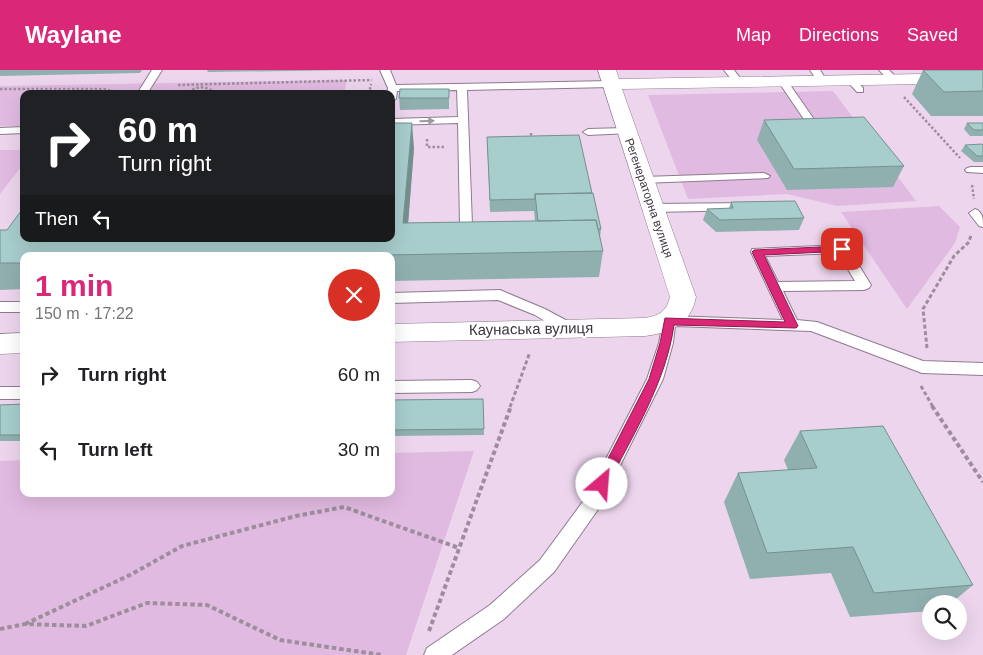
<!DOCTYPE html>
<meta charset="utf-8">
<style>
:root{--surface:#fff;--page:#f6f6f6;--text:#202124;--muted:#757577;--accent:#db2777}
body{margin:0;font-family:Arial,sans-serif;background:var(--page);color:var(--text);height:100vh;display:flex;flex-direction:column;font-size:19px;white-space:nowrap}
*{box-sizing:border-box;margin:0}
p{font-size:16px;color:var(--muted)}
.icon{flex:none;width:28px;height:28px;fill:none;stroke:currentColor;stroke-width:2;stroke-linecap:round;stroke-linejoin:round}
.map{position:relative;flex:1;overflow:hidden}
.drawer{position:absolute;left:20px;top:182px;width:375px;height:245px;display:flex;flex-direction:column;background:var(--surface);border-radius:10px;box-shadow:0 5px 20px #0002}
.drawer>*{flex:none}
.guide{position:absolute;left:20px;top:20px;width:375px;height:152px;border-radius:10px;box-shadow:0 5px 20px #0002;background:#202124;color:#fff;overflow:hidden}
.controls{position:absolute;left:922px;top:525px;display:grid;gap:10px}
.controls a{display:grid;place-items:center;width:45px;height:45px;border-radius:50%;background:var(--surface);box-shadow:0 5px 20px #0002;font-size:25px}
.pin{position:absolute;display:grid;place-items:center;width:42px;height:42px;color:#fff;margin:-21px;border-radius:10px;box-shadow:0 2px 8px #0006}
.me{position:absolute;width:55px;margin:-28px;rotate:27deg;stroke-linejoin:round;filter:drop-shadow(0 0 4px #0008)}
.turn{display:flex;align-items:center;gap:18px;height:105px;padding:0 15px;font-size:22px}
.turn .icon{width:65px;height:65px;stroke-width:2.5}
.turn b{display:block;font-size:35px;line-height:42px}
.then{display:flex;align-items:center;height:48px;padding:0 15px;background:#0003;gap:10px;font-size:19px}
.round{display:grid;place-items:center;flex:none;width:52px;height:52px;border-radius:26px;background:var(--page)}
.headline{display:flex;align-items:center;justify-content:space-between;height:85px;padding:0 15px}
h1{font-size:30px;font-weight:800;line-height:38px;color:var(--accent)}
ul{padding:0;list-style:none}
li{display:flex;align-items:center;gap:15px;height:75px;padding:0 15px}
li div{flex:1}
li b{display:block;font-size:19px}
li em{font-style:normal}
header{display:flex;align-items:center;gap:30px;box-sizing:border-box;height:70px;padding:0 25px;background:var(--accent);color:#fff}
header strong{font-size:24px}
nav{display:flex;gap:28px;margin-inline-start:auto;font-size:18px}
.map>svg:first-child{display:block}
.green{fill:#e1bae1}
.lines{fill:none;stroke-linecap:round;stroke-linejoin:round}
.lane-casing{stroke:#8e7a8f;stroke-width:2}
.street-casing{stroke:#8e7a8f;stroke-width:1}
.path-far2{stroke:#9d8d9d;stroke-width:2.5;stroke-dasharray:2.5 2;stroke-linecap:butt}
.path-far1{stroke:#9d8d9d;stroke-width:3;stroke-dasharray:4 2.5;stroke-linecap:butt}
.path{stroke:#9d8d9d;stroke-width:4;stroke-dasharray:4.5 3;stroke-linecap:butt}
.lane{fill:#fff;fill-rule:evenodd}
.street{fill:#fff;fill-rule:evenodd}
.wall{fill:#90b0af}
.shaded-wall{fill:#75908f}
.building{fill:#a7cdcc;stroke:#75908f}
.oneway{fill:#9f9a9f}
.route{fill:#db2777;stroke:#8e194d}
.labels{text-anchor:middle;stroke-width:4;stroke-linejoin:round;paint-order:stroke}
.far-street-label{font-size:12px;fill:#3f363f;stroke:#fff}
.street-label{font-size:15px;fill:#3f363f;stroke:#fff}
</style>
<header>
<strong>Waylane</strong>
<nav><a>Map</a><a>Directions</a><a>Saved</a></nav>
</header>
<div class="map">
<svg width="983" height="585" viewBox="0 0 983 585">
<rect width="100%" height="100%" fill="#edd6ed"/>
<path class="green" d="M347 10 344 24H24V56H0V16Z
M833 21 916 131 837 136 787 124 688 129 648 25Z
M0 80H24V93L0 124Z
M939 136 960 157 955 173 907 239 841 142Z
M474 381 406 585H0V391L24 390V424H391V383Z"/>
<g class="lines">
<defs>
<path id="lane" d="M152 0H162L147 24H137Z
M380 0H390L396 15 611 11 616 14 611 17 467 20 472 155 466 159 460 155 458 53 391 55V49L458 47 457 20 397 21 396 29 391 32V24H387L388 18Z
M724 0H734L743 12 741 14H735Z
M810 0H820L827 11 825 13H819Z
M879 0H889L898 9 893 12 890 11Z
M851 7 854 8 863 18V22H857L846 10Z
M783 8 786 9 822 61 821 63 817 64 812 61 778 11Z
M24 57V63L0 64V58Z
M626 58 630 59 631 61 630 63 588 65 583 62 588 59Z
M971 97H983V103L967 102 965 100 967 98Z
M764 103 770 106 768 108 643 113 637 110 643 107Z
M748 133 754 137 752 140 652 142 646 138 652 134Z
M975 139C983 142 983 149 983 157L979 156 969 143Z
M842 175 847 176 871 215 869 218 864 220 783 221 797 250 817 252 923 291 983 293V305L922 303 811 261 675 256 673 273 663 309 599 438 554 502 504 549 452 585H424L427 578 490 535 540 490 587 426 647 309 659 273 664 247 669 246 783 250 751 182 752 179ZM838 183 855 211 778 212 765 186Z
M500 220 545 239 573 254 575 258 573 262H563L535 245 498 230 391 233V223Z
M0 232H24V242H0Z
M472 310 477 312 480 316 477 320 472 322 391 323V311Z
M0 317H24V329H0Z"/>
<path id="street" d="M598 0H616L619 9 983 3V13L622 19 696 227C691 254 670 263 645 266L391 272V254L645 248C659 246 667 241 670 227Z
M24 263V283L0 284V264Z"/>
</defs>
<use href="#lane" class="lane-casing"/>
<use href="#street" class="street-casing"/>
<path class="path-far2" d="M178 15 372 10
M0 19H104L124 24
M162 23H189
M189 23C195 16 203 16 211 20L209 24
M369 24 371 14
M904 27 960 88
M531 63V70
M427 69V77H446
M972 115 974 129"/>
<path class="path-far1" d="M927 278 923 239 954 186 969 172 971 165
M921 316 933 337
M510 337 530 282"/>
<path class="path" d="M932 336 983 412
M25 554 130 505 182 476 296 446 344 437 459 478
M0 559 25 554 86 556 147 533 207 535 280 570 382 585
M429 561 511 336"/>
<use href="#lane" class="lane"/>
<use href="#street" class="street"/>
</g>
<path class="wall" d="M0 0H142L140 3 0 6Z
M207 0H358L208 2Z
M923 0H983V46H931L912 24Z
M449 19V39L400 40 399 28Z
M764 50 904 96 893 117 787 120 757 70Z
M967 53H983V66H970L964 59Z
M487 67 592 123 601 159 600 167 603 181 599 207 391 211V186H24V219L0 220V160H7L24 169H391L414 78 408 153 535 151 534 141 490 142Z
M965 75H983V92H974L961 81Z
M731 132 804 148 799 160 716 162 703 150 707 139 729 138Z
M483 329 484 365 391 366V330Z
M24 334V371H0V335Z
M800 361 973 515 950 534H931V541L850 547 831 503 750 509 724 432 738 403 788 400 784 390Z"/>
<path class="shaded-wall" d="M412 53 414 78 406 180 403 153Z"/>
<path class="building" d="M923 0H983V21L944 22Z
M400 19H449V28H399Z
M864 47 904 96 794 99 764 50Z
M391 53H412L403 153 596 150 603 181 335 186H24V193H0V160H7L24 137V169H391Z
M967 53H983V60H974Z
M579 65 592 123 535 124V129L490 130 487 67Z
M982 74 983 75V86H977L965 75Z
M593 123 601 159H598L596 150 538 151 535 124Z
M795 131 804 148 720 150 707 139 733 138 731 132Z
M483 329 484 359 391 360V330Z
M24 334V365H0V335Z
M883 356 973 515 874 523 853 477 767 483 738 403 817 398 800 361Z"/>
<defs><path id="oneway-solid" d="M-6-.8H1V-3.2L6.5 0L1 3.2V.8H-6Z" transform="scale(1.25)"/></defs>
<use class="oneway" href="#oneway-solid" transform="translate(427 51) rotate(-1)"/>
<path class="route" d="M842 176 845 177V181L764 185 798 256 796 258 674 255C666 313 632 366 606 418L602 420 597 418 595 414 649 309 660 273 665 248 785 252 752 182 754 180Z"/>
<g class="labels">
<g class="far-street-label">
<text transform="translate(649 128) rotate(71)" y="4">Регенераторна вулиця</text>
</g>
<g class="street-label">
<text transform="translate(531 259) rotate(-1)" y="5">Каунаська вулиця</text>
</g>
</g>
</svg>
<div class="controls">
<a><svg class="icon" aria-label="search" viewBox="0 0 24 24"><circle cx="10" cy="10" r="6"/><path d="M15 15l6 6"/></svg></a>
</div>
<div class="pin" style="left:842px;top:179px;background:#d93025"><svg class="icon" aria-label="arrive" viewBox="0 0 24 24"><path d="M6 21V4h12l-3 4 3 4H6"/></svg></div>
<svg class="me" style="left:602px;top:414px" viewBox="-20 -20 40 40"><circle r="19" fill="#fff"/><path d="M0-13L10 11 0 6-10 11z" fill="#db2777"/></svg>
<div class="guide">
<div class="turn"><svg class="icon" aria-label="right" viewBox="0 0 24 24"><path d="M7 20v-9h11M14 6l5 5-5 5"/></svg><div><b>60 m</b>Turn right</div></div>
<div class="then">Then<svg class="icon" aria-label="left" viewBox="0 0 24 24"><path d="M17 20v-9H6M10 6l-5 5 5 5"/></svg></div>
</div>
<section class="drawer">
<div class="headline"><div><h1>1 min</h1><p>150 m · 17:22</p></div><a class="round" style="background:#d93025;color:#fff"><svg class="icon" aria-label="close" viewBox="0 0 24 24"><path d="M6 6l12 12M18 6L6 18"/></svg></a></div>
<ul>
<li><svg class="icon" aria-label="right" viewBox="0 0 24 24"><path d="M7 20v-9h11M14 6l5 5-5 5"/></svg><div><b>Turn right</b></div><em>60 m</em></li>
<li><svg class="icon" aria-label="left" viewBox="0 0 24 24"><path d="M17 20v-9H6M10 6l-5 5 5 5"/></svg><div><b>Turn left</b></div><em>30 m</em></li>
</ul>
</section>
</div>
